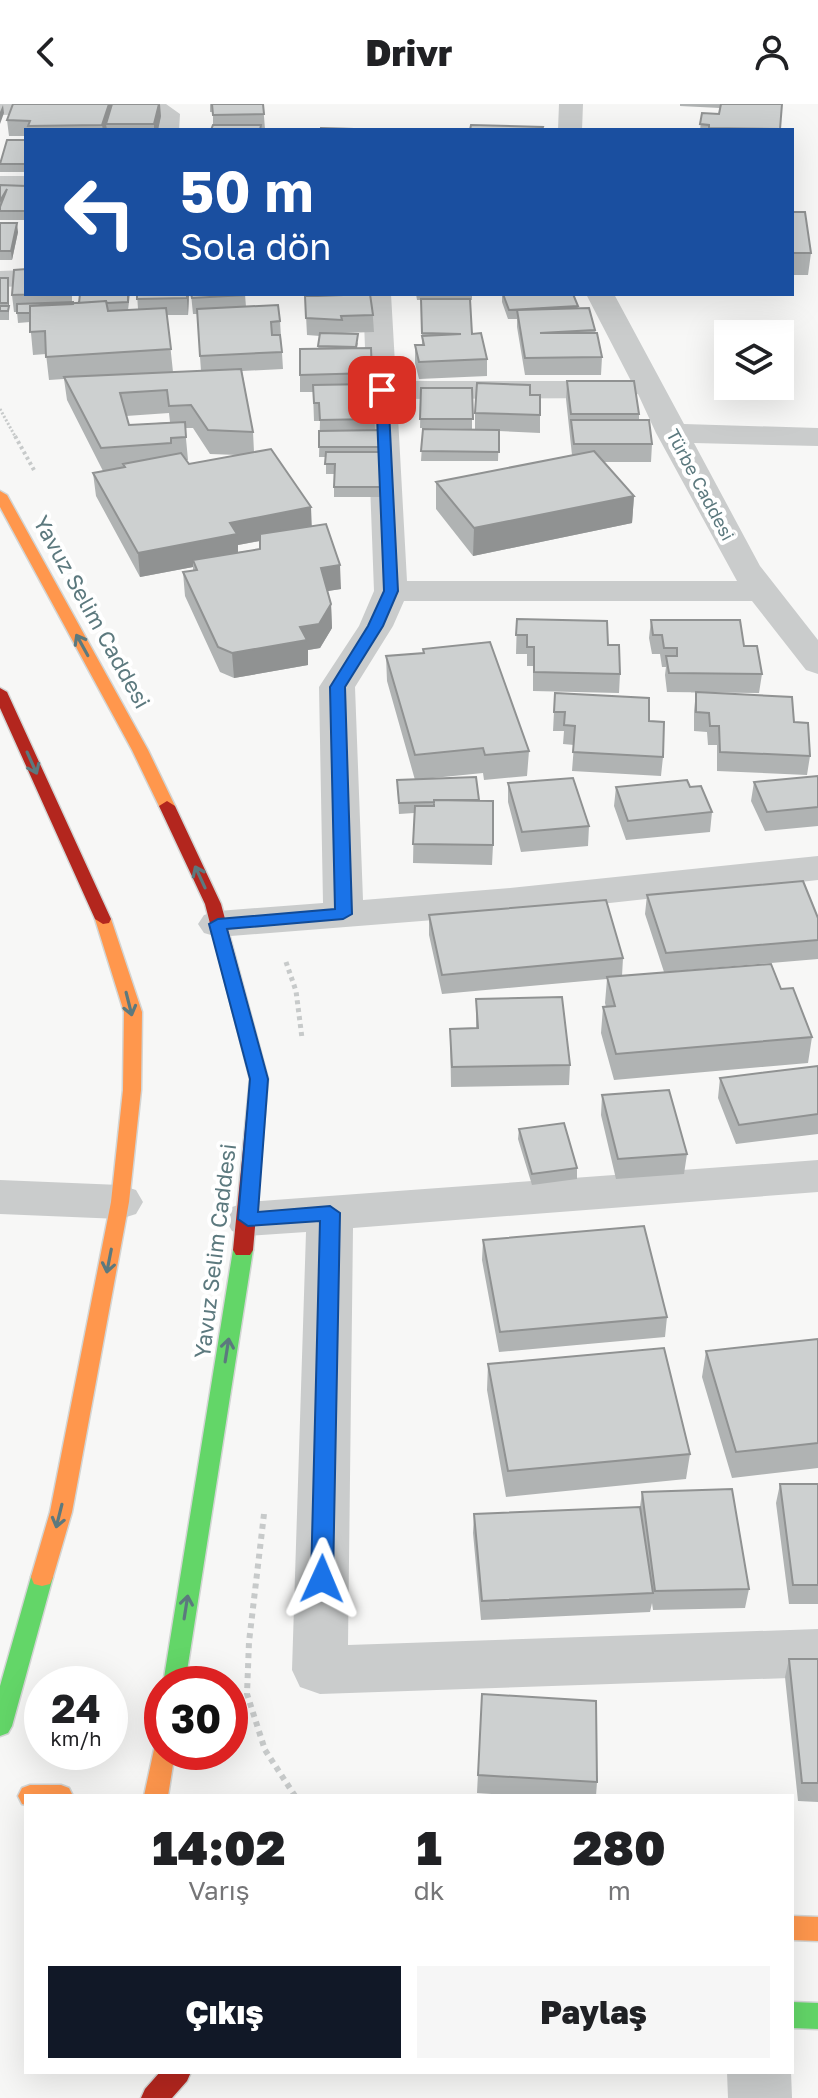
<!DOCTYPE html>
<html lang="tr">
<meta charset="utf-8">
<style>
:root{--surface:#fff;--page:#f6f6f6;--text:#202124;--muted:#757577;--accent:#111827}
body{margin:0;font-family:"Golos Text",sans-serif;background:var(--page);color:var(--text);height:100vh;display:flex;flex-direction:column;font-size:30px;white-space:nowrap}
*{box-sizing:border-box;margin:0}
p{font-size:26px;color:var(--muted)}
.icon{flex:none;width:44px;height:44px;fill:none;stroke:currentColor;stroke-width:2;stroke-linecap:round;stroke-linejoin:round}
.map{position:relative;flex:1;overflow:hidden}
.panel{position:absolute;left:24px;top:1690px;width:770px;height:280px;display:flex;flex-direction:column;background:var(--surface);border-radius:0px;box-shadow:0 8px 32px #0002}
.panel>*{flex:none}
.guide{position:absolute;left:24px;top:24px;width:770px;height:168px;border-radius:0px;box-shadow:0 8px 32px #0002;background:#1a4fa0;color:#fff;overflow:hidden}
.buttons{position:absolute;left:714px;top:216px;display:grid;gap:16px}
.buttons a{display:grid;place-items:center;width:80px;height:80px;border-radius:0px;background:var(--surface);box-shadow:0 8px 32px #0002;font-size:40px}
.speed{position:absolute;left:24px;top:1562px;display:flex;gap:16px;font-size:40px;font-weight:700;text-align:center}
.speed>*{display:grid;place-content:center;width:104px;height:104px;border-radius:50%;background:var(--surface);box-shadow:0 8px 32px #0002;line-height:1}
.speed small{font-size:20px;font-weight:400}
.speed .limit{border:12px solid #d22;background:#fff;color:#111}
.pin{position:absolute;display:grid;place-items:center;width:68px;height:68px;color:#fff;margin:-34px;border-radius:16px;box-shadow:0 4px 12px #0006}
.me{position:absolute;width:88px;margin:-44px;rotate:1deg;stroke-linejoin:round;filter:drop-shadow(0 0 6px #0008)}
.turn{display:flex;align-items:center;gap:28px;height:168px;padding:0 24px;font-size:36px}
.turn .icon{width:104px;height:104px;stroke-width:2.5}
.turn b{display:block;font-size:56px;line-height:68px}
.eta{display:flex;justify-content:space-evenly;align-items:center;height:136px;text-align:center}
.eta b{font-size:48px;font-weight:800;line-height:56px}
.cta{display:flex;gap:16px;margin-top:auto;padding:16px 24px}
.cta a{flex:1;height:92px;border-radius:0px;background:var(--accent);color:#fff;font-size:32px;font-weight:800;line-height:92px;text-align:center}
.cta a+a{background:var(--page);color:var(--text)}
header{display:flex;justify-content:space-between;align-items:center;height:104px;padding:0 24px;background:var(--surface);font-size:36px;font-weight:800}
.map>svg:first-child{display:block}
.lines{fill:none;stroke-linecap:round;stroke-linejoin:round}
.fast-casing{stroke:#d3d5d4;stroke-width:3}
.slow-casing{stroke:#d3d5d4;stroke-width:3}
.jam-casing{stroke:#d3d5d4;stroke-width:3}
.path-far3{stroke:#c7caca;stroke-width:3;stroke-dasharray:2 2;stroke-linecap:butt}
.path-far2{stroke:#c7caca;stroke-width:4;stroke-dasharray:3 3;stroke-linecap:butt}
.path-far1{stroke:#c7caca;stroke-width:5;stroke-dasharray:4 4;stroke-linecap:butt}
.path{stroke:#c7caca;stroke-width:6;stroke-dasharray:5 5;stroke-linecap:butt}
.street{fill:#cacccc;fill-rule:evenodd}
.fast{fill:#63d668;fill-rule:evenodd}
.slow{fill:#ff974d;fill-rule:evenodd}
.jam{fill:#b3261e;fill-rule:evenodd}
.wall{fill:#b0b3b3;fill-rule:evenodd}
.shaded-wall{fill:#909292}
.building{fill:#cdd0d0;stroke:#909292;stroke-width:2}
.oneway{stroke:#5c797e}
.route{fill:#1a73e8;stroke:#114b97;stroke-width:2}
.labels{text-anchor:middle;stroke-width:8;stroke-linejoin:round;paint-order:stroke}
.far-street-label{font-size:18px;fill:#5c797e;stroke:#fff}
.street-label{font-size:22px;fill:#5c797e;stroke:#fff}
</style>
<header><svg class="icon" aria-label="back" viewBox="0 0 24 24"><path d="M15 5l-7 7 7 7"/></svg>Drivr<svg class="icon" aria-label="person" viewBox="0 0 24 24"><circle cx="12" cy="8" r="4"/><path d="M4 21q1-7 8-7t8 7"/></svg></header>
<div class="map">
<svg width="818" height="1994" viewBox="0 0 818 1994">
<rect width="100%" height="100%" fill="#f7f7f6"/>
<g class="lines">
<defs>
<path id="fast" d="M243 1139 250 1141 253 1146 185 1580H163L233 1146 236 1141Z
M42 1464 50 1466 53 1473 12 1622 8 1629 0 1632V1582L31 1473 34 1466Z
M792 1898 818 1899V1925L792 1924Z"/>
<path id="slow" d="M0 387 7 391 148 646 175 702 173 705H161L159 702 132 646 0 403Z
M103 810 111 815 142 908 141 986 129 1098 72 1408 53 1473 50 1480 42 1482 34 1480 31 1473 50 1408 111 1098 123 986 124 908 95 815Z
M162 1638V1648H175L168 1692H144L155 1641Z
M30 1681H61L69 1684 73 1692H26V1701L22 1700 18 1692 22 1684Z
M792 1812 818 1813V1837L792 1836Z"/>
<path id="jam" d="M0 584 7 588 111 815 109 819 103 820 95 815 0 604Z
M167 697 175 702 221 800 268 975 253 1146 250 1151H236L233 1146 250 975 205 800 159 702Z
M160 1968H191L187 1977 172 1994H141L145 1985Z"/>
</defs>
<use href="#fast" class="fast-casing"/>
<use href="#slow" class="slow-casing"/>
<use href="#jam" class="jam-casing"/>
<path class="path-far3" d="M0 305 16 334"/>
<path class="path-far2" d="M15 332 34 366"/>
<path class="path-far1" d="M286 858 296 887 302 934"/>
<path class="path" d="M264 1410 249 1538 247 1590 265 1646 295 1692"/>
<path class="street" d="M0 0H166L180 10 179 26H155L156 13 147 9 0 11Z
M559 0H583L582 26H558Z
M0 72H26V88H0Z
M26 166V182L0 183V167Z
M363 190H391L396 277H631L586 190H614L684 320 818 324V342L694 339 760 462 818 536V570L806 566 752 497H404L393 522 355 583 363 796 510 784 818 752V776L510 810 218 833 204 829 198 820 204 811 218 807 323 799 319 583 359 522 374 487ZM638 290 656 329 737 477H407L397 295 626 294Z
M818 1056V1088L353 1124 348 1541 818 1525V1573L320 1590 300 1583 292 1566 306 1128 248 1132 232 1127 225 1115 232 1103 248 1098Z
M0 1076 120 1081 136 1086 143 1098 136 1110 120 1115 0 1110Z
M727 1968H791L792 1994H728Z"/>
<use href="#fast" class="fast"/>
<use href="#slow" class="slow"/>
<use href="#jam" class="jam"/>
</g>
<path class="wall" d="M13 0H111V4L161 12 158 26H26V32H9L7 16Z
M210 0H263L265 25 213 21V8H210Z
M680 0H782L780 26H700L702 9 719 10 720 4 680 2Z
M26 36V68H0V57Z
M0 81 26 82V116H0Z
M792 108 811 149 808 171H792Z
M0 119 18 128 12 156H0Z
M0 174H8L9 216H0Z
M26 190H72V198L73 199 130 190 128 206 138 205 137 190H189L188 211H167L173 268 201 267 197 210H193L191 190H245L246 203 280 217 283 265 242 267 253 328 254 348 312 422 341 485 327 487 331 500 332 524 320 544 308 546V561L234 574 220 568 185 492 183 468 193 467V463L140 473 96 392 93 369 103 367 67 296 64 275 49 276 46 250 33 251 30 218 18 219 17 208H14L12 191ZM169 309 170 318 129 321 126 312ZM185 324H193L210 350 238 351 189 360 186 356H188ZM260 437V445L238 448V441Z
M416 190H472V196H470L472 230 487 255V272L419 275 415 259V241H422L421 196H417Z
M502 190H573L578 204 595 226 602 253 601 271H525L517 223V215H508L502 198Z
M305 192H319L372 200 374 228 342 229 358 239 357 244H371L375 326 382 343 380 393H334V370H326V353H319L320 317H314L313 288H300V271L318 245 320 232 307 231Z
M567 277 639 310V316L652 340 651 358H604L634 392 632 419 473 452 436 405V378L572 351 566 295Z
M421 284H472V325L420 324Z
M530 291H540V329L499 327 498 357H421L423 325 475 326V309Z
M517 515 608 541 620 570 619 589 533 587V562H527V550H516Z
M651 516 744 542 762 570 759 589 667 588 665 571 666 563H662L660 550H652L649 534Z
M423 545 529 647 527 672 484 676 483 669 423 675 479 697 493 741 492 761 413 759 414 709 399 710 397 676H415L387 577 386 552 423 549Z
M696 588 794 618 810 652 807 671 717 667V641H708L707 628 694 627V607Z
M555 589 649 617 663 653 661 672 572 667 574 641 563 640 564 627H553Z
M818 672V722L765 727 751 697 754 678Z
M508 679 589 722 588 742 521 748 508 698Z
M616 683H690L712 708 710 728 626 736 614 702Z
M647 791 818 814V855L664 868 645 810Z
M429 811 623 854 622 872 781 885 812 933 808 959 614 976 601 929 603 903H606L605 899 607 875 442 890 429 831Z
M476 895 570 961 569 981 451 983 450 925 476 924Z
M818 962V1030L736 1040 718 994 720 974Z
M602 991 687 1050 684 1070 616 1075 601 1011Z
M519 1025 577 1064V1075L532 1081 518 1035Z
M483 1136 667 1213 665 1233 499 1248 482 1156Z
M818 1235V1364L732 1374 702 1273 706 1247Z
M488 1260 690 1350 686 1375 506 1393 487 1286Z
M780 1380H818V1500H789L776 1399Z
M642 1388 749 1485 745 1504 653 1506 652 1499 650 1508 481 1516 473 1429 474 1410 640 1403Z
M789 1555H818V1698L798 1697 785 1573Z
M482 1590 597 1678 596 1692H523L477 1689Z"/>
<path class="shaded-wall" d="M109 0H111L112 12 106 20 107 26H103L102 21Z
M159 0H160L161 12 158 26H154V20Z
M3 1 4 9 0 20V8Z
M17 119 18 128 12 156 11 147Z
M8 174 9 183V216L8 199Z
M187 190H189L188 211 187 194Z
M634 392 632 419 473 452 474 424Z
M311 403 312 427 238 441V454L193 456V463L140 473 138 449 230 419Z
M340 461 341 485 322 488 321 464Z
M331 500 332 524 320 544 308 546V561L234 574 232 549 300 523Z"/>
<path class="building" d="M13 0H109L102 21 28 22 30 17 7 16Z
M112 0H159L154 20H106Z
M212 0H263L264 10 213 11Z
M721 0H782L780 25 709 24V21L700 20 702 9 719 10Z
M213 21H261L260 26H211Z
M471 21 543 23 542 26H470Z
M321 24 352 25 351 26H321Z
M7 36H26V60H0Z
M0 81 26 82V107H0V103L7 85 0 97Z
M792 108H805L811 149H792Z
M0 119H17L11 147H0Z
M26 165V190H39L12 191 14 166Z
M0 174H8V199H0Z
M80 190H128V198L107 199 106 197 79 199Z
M137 190H187V194L137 195Z
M191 190H245V191L192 194Z
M319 190H369L319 192Z
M370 190 373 211 341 212 342 216 306 214 305 192Z
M503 190H573L578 202 509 206Z
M421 195H470L472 230 481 229 487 255 419 258 415 241H424L422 232 461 230 422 229Z
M106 197 108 207 166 204 171 245 46 253 45 227 30 228V202Z
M73 198V200L30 202V209H17V200Z
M278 201 280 217 271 218 272 231H280L282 248 200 252 197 205Z
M0 202H9L8 207H0Z
M589 204 595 226 540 229H597L602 253 525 254 517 206Z
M320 229 358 230 356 243 318 242Z
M371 244 372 269 300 271V245Z
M241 265 253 328 208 326 191 301 169 302 167 286 120 289 129 321 185 318 186 333 171 334V339L101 344 64 273Z
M567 277H634L639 310H571Z
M477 279 530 281V291H540V311L475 309Z
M372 280 375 315 320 316 319 299H314L313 281Z
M421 284H472L473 315H420Z
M571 316H649L652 340H574Z
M423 325 499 326V348L421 347Z
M381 326 382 343H319V327Z
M271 345 311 403 230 419 237 430 138 449 93 369 125 363 123 360 181 349 189 360Z
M594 347 634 392 474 424 436 378Z
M326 348H381L380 383H334L335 360H325Z
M326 420 340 461 321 464 331 500 319 520 300 523 307 536 232 549 218 543 183 468 197 466 193 456 260 445V430Z
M517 515 607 517 608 541H619L620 570 534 568V543H527V531H516Z
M651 516H740L744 542H757L762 570 669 569 666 552H677V544H664L662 531H653Z
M490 538 529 647 485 651 483 644 415 651 386 552 424 549 423 545Z
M696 588 792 593 794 618 808 619 810 652 720 648 719 622H710L709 609 696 608Z
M555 589 649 594V617L664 618 663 653 573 648 575 622 564 621 565 608H554Z
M818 672V703L767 708 754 678Z
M476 673 479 696H434V698L399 699 397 676Z
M573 674 589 722 522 728 508 679Z
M687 676 690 683 701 682 712 708 628 717 616 683Z
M434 696 493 697V741L413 740 415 702H434Z
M803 777 818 814V836L666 849 647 791Z
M606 796 623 854 442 871 429 811Z
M771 860 781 885 793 884 812 933 616 950 603 903 615 902 607 873Z
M562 893 570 961 452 963 450 925 478 924 476 895Z
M818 962V1010L739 1021 720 974Z
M669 986 687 1050 618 1055 602 991Z
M564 1019 577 1064 532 1070 519 1025Z
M644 1122 667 1213 500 1228 483 1136Z
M818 1235V1339L736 1348 706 1247Z
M664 1244 690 1350 508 1367 488 1260Z
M780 1380H818V1481H793Z
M732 1385 749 1485 655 1487 642 1388Z
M640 1403 653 1489 482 1497 474 1410Z
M789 1555H818V1679H802Z
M482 1590 596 1597 597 1678 478 1671Z"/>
<defs><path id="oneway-shaft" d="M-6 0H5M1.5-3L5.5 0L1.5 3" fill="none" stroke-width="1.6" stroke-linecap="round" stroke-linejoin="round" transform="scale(2)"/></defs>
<g class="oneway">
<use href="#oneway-shaft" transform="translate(82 541) rotate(-119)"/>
<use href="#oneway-shaft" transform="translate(32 659) rotate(66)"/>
<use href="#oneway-shaft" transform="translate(200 773) rotate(-115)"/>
<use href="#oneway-shaft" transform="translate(129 900) rotate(76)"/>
<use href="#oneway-shaft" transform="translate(109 1157) rotate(101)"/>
<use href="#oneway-shaft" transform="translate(227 1246) rotate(-81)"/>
<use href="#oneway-shaft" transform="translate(59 1412) rotate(104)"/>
<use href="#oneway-shaft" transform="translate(186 1503) rotate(-81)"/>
</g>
<path class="route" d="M382 282 388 286 398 487 383 522 345 583 352 810 343 815 227 825 268 975 258 1108 330 1102 340 1109 333 1475 330 1482 322 1484 314 1482 311 1475 320 1117 248 1122 238 1115 250 975 209 820 218 815 335 805 330 583 368 522 384 487 376 286Z"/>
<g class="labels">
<g class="far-street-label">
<text transform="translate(700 381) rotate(62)" y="6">Türbe Caddesi</text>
</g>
<g class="street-label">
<text transform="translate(92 508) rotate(61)" y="8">Yavuz Selim Caddesi</text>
<text transform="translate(215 1147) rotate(-83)" y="8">Yavuz Selim Caddesi</text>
</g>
</g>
</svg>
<div class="buttons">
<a><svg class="icon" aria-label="layers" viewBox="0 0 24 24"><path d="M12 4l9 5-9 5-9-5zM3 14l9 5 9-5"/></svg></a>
</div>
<div class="speed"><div>24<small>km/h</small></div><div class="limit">30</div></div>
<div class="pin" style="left:382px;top:286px;background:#d93025"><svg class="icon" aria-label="arrive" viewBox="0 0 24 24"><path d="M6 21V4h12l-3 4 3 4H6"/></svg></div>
<svg class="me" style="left:322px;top:1475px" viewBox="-20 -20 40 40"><path d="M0-17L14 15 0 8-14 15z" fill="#1a73e8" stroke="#fff" stroke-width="4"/></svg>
<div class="guide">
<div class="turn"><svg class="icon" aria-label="left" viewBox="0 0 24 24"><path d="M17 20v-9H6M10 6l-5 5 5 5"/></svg><div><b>50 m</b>Sola dön</div></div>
</div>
<section class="panel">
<div class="eta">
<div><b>14:02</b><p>Varış</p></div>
<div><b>1</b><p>dk</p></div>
<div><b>280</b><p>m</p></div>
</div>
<div class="cta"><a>Çıkış</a><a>Paylaş</a></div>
</section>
</div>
